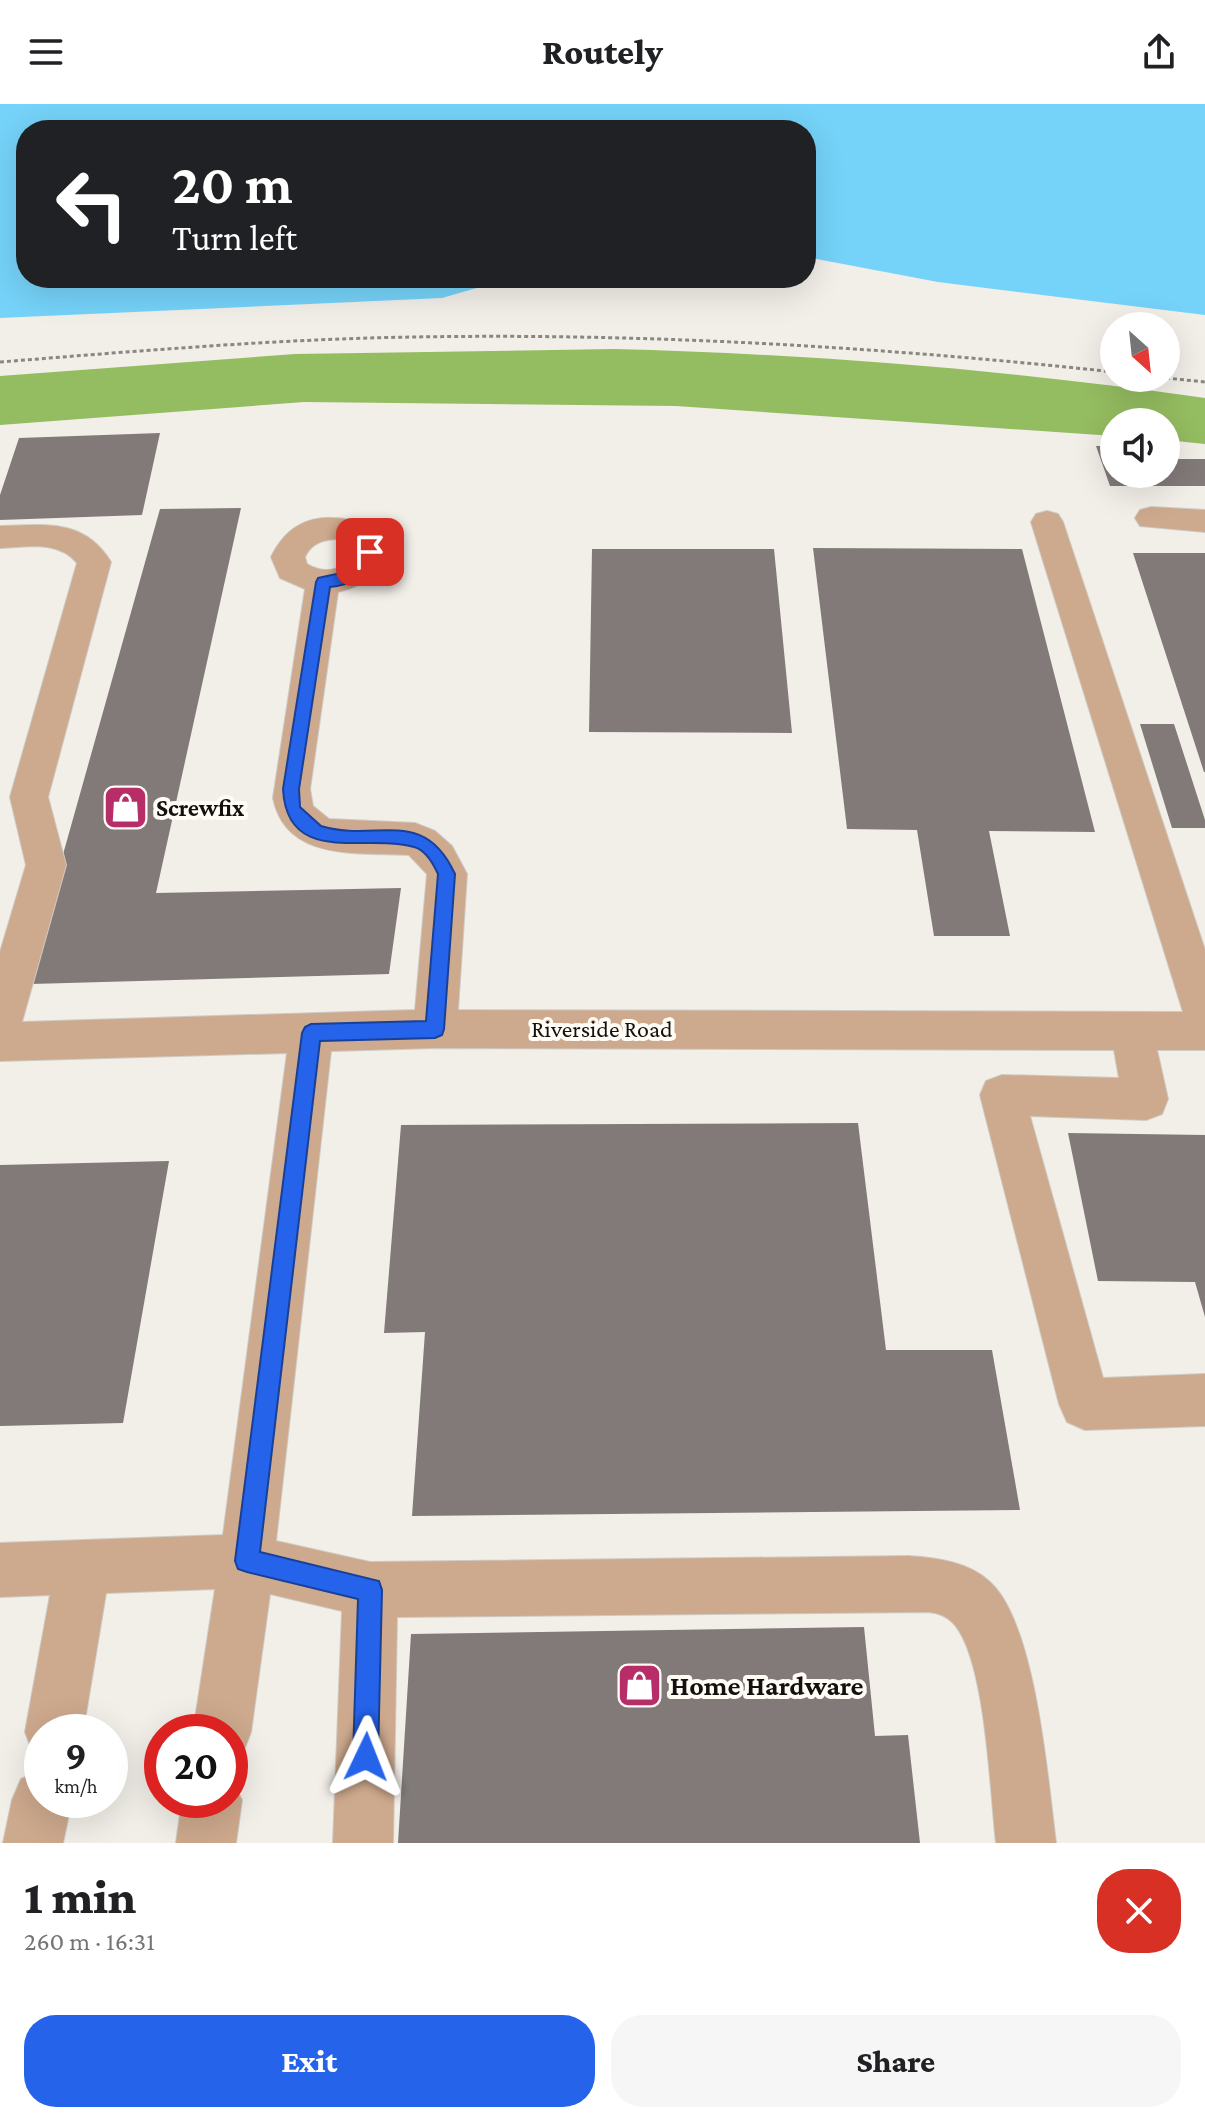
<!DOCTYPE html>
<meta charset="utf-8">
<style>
:root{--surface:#fff;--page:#f6f6f6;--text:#202124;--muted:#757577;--accent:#2563eb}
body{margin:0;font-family:"Crimson Pro",serif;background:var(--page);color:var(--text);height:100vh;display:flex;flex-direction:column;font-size:30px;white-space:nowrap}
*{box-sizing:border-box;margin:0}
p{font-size:26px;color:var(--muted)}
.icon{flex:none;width:44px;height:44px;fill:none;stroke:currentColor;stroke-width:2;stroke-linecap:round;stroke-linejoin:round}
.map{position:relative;height:1739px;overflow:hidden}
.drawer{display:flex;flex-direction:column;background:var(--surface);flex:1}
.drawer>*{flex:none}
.guide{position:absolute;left:16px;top:16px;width:800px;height:168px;border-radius:32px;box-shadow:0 8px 32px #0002;background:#202124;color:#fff;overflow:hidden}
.needle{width:52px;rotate:153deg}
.fabs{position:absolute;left:1100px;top:208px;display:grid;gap:16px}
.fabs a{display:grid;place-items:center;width:80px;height:80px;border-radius:50%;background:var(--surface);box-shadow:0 8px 32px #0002;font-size:40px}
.speed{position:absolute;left:24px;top:1610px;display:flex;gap:16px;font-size:40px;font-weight:700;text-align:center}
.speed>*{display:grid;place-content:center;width:104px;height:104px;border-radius:50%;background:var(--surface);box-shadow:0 8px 32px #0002;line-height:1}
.speed small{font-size:20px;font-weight:400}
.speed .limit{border:12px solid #d22;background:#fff;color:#111}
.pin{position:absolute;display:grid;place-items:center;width:68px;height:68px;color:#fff;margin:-34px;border-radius:16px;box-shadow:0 4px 12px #0006}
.me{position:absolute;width:88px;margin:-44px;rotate:2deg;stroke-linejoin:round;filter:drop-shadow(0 0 6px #0008)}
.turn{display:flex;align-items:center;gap:28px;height:168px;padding:0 24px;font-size:36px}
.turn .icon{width:104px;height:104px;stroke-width:2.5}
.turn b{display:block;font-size:56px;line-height:68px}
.round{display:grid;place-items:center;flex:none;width:84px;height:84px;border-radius:32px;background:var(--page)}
.headline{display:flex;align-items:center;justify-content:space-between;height:136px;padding:0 24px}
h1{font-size:48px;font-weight:800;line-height:60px}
.cta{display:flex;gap:16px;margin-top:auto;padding:16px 24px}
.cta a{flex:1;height:92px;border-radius:32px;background:var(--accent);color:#fff;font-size:32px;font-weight:800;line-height:92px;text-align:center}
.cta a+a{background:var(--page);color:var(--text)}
header{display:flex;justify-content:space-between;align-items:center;height:104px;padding:0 24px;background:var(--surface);font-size:36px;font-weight:800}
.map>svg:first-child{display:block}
.forest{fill:#94bc60}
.water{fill:#75d2f8}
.building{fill:#817a79}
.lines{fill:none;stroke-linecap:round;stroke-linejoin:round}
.minor-casing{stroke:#cecbc5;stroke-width:2}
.path{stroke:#8a8783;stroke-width:3;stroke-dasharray:4 3;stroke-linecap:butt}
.minor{fill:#cda98d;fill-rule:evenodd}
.route{fill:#2563eb;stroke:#184099;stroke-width:2}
.labels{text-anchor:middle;stroke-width:8;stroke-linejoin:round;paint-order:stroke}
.poi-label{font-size:24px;font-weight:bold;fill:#13110f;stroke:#fffbf5;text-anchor:start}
.street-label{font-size:24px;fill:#13110f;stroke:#fffbf5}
.near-poi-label{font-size:28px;font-weight:bold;fill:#13110f;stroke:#fffbf5;text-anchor:start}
</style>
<header><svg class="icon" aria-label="menu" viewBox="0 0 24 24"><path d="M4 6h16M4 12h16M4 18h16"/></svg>Routely<svg class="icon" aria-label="share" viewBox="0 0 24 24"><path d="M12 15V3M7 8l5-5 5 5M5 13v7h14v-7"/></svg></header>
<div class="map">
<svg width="1205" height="1739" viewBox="0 0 1205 1739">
<rect width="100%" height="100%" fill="#f2eee8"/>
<path class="forest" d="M614 245C812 250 1010 266 1205 294V340L1166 336V318H1114V332L676 302 304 298 0 321V272L295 250Z"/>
<path class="water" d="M0 0H1205V211L938 178 806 153V26H26V174H512L442 194 0 214Z"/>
<path class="building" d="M160 329 142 411 0 416V391L19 334Z
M1096 342H1114V370H1166V355H1205V382H1110Z
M241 404 156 789 401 784 389 870 31 880 62 754 160 405Z
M813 444 1022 445 1095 728 989 727 1010 832H934L917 726 847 725Z
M592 445H774L792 629 589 628Z
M1133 449H1205V668H1204Z
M1140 620H1174L1205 716V724H1172Z
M858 1019 886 1246H992L1020 1406 412 1412 425 1228 384 1229 401 1021Z
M1068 1029 1205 1031V1213L1195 1178 1098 1177Z
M169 1057 123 1319 0 1322V1061Z
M864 1523 875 1632 908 1631 920 1739H398L411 1530Z"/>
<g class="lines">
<defs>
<path id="minor" d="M1151 403 1205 406V428L1140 422 1135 414 1140 406Z
M1047 407 1058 410 1063 418 1205 846V946H1157L1168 995 1162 1010 1146 1016 1030 1012 1103 1274 1205 1270V1322L1085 1326 1067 1318 1059 1300 980 991 986 977 1002 971 1119 974 1114 946 435 944 331 947 276 1437 370 1458 909 1452C937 1454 969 1458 990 1478 1036 1520 1048 1677 1056 1739H996C990 1688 986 1559 955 1521 947 1512 939 1509 928 1508L397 1513 393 1739H333L342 1507 270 1490 251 1628 243 1649 230 1654V1628H193L215 1485 106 1489 83 1628H42V1652L33 1649 25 1628 50 1491 0 1493V1439L223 1431 287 949 0 957V848L26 761 10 693 77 459C58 436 27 443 0 444V422C45 421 84 414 111 458L48 693 66 761 22 918 415 906 427 770 409 751C358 748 286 758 273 694L305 485 280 474 271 453C293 408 330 408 373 422L387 444C380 472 365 481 338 488L310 685 313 702 329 715 415 719 435 727 452 742 467 770 458 906 1183 908 1031 418 1036 410ZM341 435 349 438 353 444C348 467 326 471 307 460L305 453C312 438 325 435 341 435Z
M42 1666V1696H72L63 1739H3L12 1696 21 1675Z
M230 1674 242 1696 236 1739H176L182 1696H230Z"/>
</defs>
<use href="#minor" class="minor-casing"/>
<path class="path" d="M0 258C138 247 277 235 415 233 649 229 882 243 1114 268
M1166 274 1205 278"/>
<use href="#minor" class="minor"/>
</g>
<path class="route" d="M370 443 377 448C371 470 352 481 330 483L299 685 300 703 321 722C377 739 423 701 455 770L444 925 442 931 435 934 320 937 260 1448 379 1477 382 1486 378 1653 375 1662 366 1666 357 1662 353 1653 358 1495 247 1468 238 1465 235 1457 302 929 305 923 311 920 426 917 438 770C433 759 426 746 414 743 366 729 287 763 283 685L316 478 318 474C344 468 353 470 365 445Z"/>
<defs>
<symbol id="shop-square" viewBox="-11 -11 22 22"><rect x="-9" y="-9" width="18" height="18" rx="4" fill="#b72d68" stroke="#fffbf5"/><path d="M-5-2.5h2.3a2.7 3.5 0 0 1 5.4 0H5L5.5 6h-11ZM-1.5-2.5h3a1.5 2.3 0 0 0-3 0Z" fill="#fff"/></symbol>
</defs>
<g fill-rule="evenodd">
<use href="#shop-square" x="100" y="678" width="51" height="51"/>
<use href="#shop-square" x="614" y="1556" width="51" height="51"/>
</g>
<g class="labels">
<g class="poi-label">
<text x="156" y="712">Screwfix</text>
</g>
<g class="street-label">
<text x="602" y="933">Riverside Road</text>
</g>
<g class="near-poi-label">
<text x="670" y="1591">Home Hardware</text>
</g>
</g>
</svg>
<div class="fabs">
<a><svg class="needle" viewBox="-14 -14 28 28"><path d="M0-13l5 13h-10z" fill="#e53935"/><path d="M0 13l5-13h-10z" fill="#757577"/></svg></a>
<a><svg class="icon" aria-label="sound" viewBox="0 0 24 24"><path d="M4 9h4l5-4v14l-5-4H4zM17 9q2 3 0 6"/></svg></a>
</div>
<div class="speed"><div>9<small>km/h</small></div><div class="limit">20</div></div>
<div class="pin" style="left:370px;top:448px;background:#d93025"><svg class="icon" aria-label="arrive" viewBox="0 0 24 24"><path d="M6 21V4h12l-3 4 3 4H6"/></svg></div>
<svg class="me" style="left:366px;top:1653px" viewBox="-20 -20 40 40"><path d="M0-17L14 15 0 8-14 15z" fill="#2563eb" stroke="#fff" stroke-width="4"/></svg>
<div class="guide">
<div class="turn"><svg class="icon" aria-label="left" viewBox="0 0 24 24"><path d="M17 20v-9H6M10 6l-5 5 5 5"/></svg><div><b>20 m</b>Turn left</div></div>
</div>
</div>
<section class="drawer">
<div class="headline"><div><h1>1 min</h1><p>260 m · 16:31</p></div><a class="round" style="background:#d93025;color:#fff"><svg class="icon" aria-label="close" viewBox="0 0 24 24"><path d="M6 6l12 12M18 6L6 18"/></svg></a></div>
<div class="cta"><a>Exit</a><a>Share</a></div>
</section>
